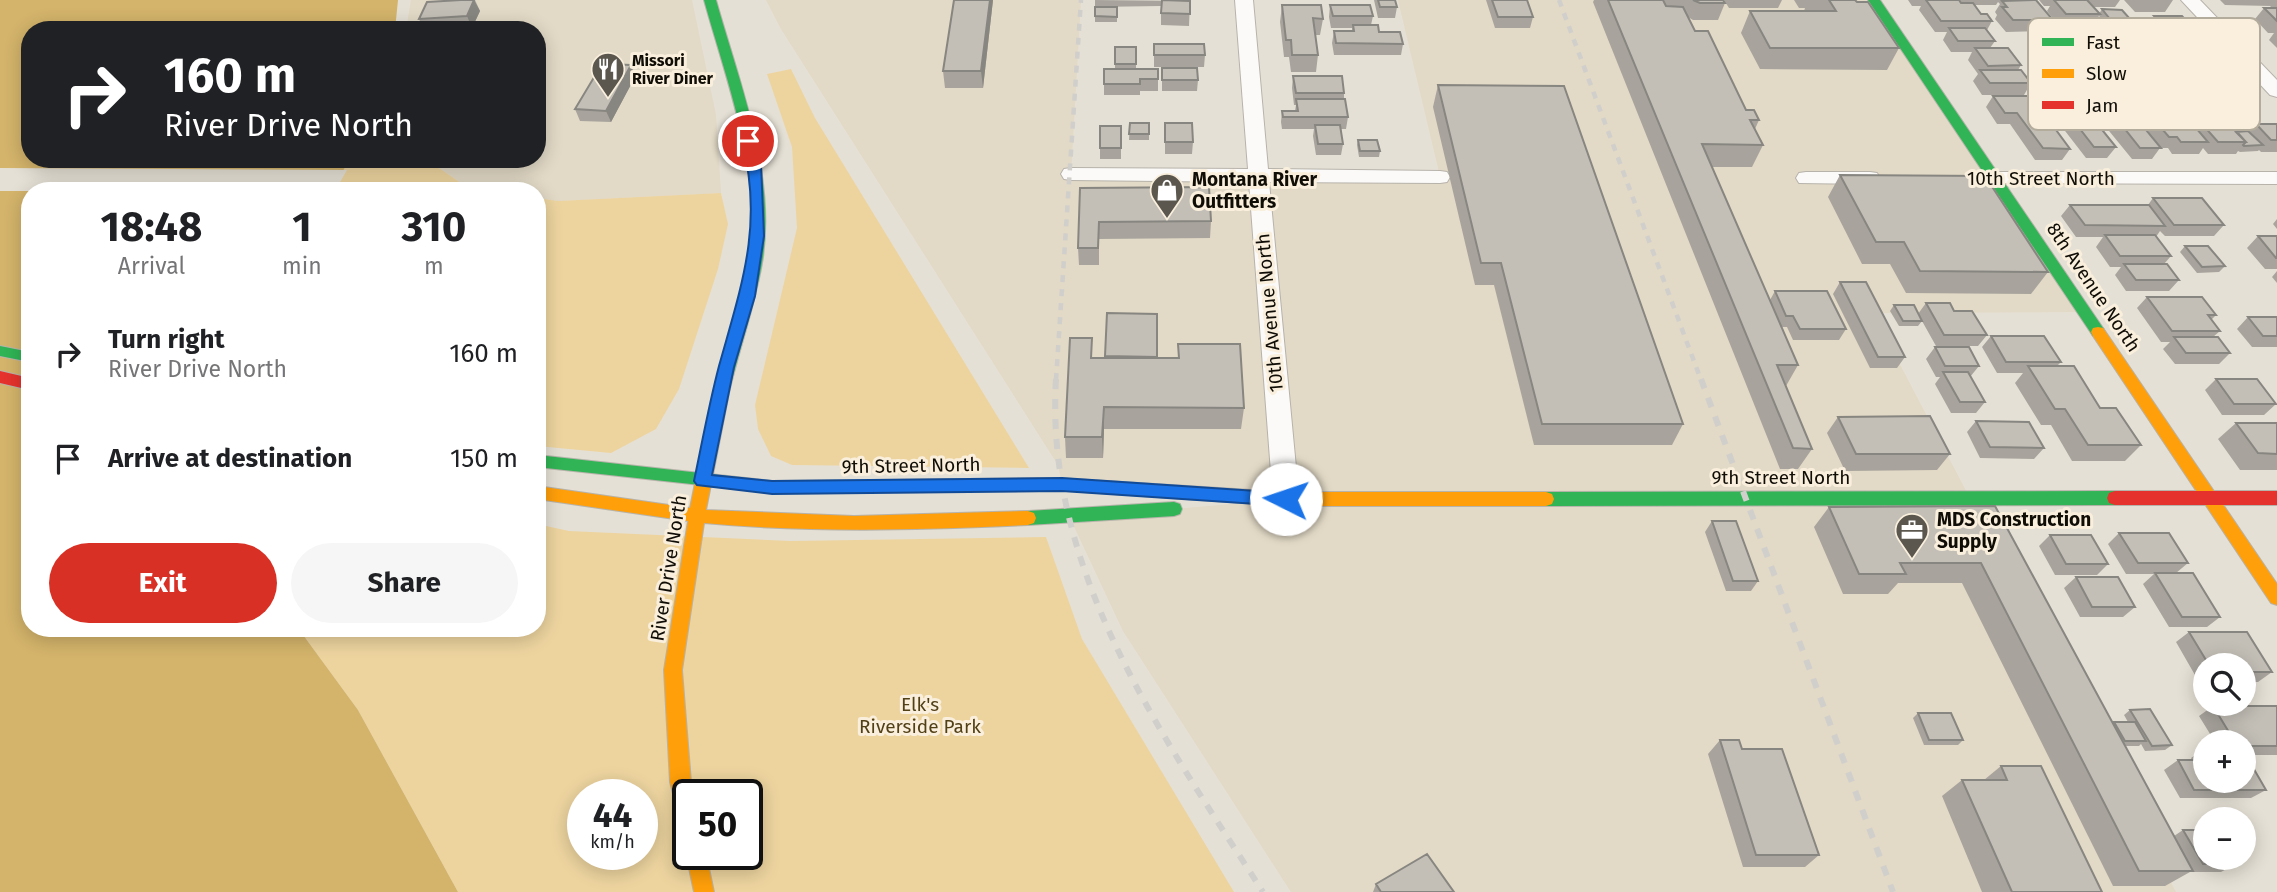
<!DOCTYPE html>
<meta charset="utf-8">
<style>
:root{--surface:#fff;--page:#f6f6f6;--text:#202124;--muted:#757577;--accent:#d93025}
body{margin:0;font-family:"Fira Sans",sans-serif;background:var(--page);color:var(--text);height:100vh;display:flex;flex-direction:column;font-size:26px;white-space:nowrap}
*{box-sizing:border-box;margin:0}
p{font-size:23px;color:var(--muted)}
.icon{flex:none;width:38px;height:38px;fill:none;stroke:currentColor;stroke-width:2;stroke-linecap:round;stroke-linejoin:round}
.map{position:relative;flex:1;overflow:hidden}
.drawer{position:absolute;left:21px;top:182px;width:525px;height:455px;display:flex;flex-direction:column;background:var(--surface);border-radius:28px;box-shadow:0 4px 18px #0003}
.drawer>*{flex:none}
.guide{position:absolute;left:21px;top:21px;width:525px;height:147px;border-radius:28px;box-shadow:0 4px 18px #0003;background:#202124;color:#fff;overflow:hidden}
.buttons{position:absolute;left:2193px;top:653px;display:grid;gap:14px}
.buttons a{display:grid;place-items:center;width:63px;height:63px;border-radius:50%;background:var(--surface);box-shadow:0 4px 18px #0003;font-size:35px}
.speed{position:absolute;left:567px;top:779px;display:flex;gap:14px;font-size:35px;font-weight:700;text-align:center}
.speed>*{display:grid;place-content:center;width:91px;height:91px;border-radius:50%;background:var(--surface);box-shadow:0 4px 18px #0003;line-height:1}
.speed small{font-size:18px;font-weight:400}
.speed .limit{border:4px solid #111;border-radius:10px;background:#fff;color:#111}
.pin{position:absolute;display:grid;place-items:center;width:60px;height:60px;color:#fff;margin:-30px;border:4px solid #fff;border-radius:50%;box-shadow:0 2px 7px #0007}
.me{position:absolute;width:77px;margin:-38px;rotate:274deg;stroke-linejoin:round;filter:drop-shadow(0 0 5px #0008)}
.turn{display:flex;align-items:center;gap:24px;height:147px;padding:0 28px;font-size:32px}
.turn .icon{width:91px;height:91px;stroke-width:2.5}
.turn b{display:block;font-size:49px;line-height:60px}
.eta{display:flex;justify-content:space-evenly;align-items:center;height:119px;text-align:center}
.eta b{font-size:42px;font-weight:700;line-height:49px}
.cta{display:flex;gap:14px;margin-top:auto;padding:14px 28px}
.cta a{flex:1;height:80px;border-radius:42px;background:var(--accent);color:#fff;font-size:28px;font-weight:700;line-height:80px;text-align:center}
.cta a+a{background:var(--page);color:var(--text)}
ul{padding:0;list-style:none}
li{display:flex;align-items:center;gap:21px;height:105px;padding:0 28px}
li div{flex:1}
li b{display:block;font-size:26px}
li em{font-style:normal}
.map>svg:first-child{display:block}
.built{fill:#e2d9c6}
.green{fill:#edd49f;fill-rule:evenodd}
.water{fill:#d4b46b}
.pier{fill:#e5e0d5}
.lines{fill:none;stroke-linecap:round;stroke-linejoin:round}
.street-casing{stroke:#b7b3ab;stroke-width:2}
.fast-casing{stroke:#b7b3ab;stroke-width:2}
.slow-casing{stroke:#b7b3ab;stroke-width:2}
.jam-casing{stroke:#b7b3ab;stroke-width:2}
.street{fill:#fbfaf9;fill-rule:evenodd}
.fast{fill:#30b455;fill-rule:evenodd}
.slow{fill:#ff9f0a;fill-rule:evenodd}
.jam{fill:#e5322d;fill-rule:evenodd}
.rail-far1{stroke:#d0cfcc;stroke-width:4.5;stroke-dasharray:7 7;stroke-linecap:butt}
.rail{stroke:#d0cfcc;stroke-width:6;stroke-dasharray:10 10;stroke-linecap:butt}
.wall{fill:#a8a49d}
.shaded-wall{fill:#888680}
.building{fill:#c3bfb7;stroke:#888680;stroke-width:2}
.route{fill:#1a73e8;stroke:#114b97;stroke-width:2}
.labels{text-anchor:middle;stroke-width:6;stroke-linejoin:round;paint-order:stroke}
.far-poi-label{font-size:16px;font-weight:bold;fill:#100d07;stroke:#f9efdc;text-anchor:start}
.street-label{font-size:19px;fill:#100d07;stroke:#f9efdc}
.poi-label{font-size:19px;font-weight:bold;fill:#100d07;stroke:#f9efdc;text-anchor:start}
.park-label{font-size:19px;fill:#513f16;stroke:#f9efdc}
.key{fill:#f9efdc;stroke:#b3ab9c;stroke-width:2}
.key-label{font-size:19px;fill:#100d07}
</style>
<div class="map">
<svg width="2277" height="892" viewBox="0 0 2277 892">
<rect width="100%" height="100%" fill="#e5e0d5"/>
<path class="built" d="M411 0H692L716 115 721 193 558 201 537 198V191L471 190 426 159H537V30H406Z
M766 0H1081L1071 174 1440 176 1398 0H1874L2085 312 1873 313 2176 892H1291L1123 631 1070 518 1279 500 1062 484 1058 465 781 29Z"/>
<path class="green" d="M791 69 815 118 1029 468 792 465 771 456 758 429 755 405 797 228 792 147 767 74Z
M350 159H426L471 190 479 191H331Z
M721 193 728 224 718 269 679 389 656 429 611 453 537 446V198L558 201Z
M537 524 569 531 791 541 1046 537 1082 639 1234 892H458L358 710 298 628H537ZM583 794H642V854H583ZM688 794H747V854H688Z"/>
<path class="water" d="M0 0H398L395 30H30V159H350L331 191H30V628H298L358 710 458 892H0Z"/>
<path class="pier" d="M0 168 347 170 335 191H0Z"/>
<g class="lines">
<defs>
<path id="street" d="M1235 0H1253L1268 169 1440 171 1447 172 1450 177 1447 182 1440 183 1269 182 1299 499 1295 506 1286 509 1277 506 1273 499 1249 182 1071 180 1064 179 1061 174 1064 169 1071 168 1248 169Z
M2181 0H2200L2277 80V97L2270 95Z
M1806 172H1870L1877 173 1880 178 1877 183 1870 184 1799 183 1796 178 1799 173Z
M1977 172H2277V184L1970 183 1967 178 1970 173Z"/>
<path id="fast" d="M704 0H716C739 82 775 170 763 257 756 304 739 348 729 393L721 399 713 393C724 348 742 304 749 258 762 171 727 83 704 0Z
M1868 0H1880L2103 328 2105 332 2103 336H2093Z
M0 346 30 352V362L0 356Z
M537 455 772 481 1057 478 1063 479 1065 484 1063 489 1057 490 772 493 537 467Z
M2115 491 2121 493 2123 498 2121 503 2115 505 1546 506 1540 504 1538 499 1540 494 1546 492Z
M1174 502 1180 504 1182 509 1180 514 1174 516 1028 525 1022 523 1020 518 1022 513 1028 511Z"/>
<path id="slow" d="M2098 327 2103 328 2277 584V605L2271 603 2093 336 2091 332 2093 328Z
M721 387 729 393 706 510 854 516 1028 511 1034 513 1036 518 1034 523 1028 525C920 530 812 533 704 523L682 670 692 794H688V827L681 825 670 782 664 670 688 521 537 499V486L690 508 713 393Z
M1057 478 1286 492H1546L1552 494 1554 499 1552 504 1546 506H1286L1057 490 1051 489 1049 484 1051 479Z
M688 850V854H706L714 892H694L686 854Z"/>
<path id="jam" d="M0 371 30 378V390L0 383Z
M2115 491H2277V505H2115L2109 503 2107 498 2109 493Z"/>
</defs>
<use href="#street" class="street-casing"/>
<use href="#fast" class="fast-casing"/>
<use href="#slow" class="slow-casing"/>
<use href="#jam" class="jam-casing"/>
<use href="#street" class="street"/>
<use href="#fast" class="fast"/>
<use href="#slow" class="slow"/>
<use href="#jam" class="jam"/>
<path class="rail-far1" d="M1559 0 1701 380
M1056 380 1081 0"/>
<path class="rail" d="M1056 379C1044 572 1164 738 1263 892
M1701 379 1893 892"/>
</g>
<path class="wall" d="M461 0H475L480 11 472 28 424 30 419 19Z
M993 0 983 88H945L943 71Z
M1095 0 1190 1 1189 26 1161 25V6L1095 7Z
M1374 0H1395L1397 7 1395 18H1378Z
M1486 0H1527L1533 17 1530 28H1495Z
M1594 0H1723L1725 3 1718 20H1693L1688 17 1695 31 1746 110 1759 120 1755 129 1763 145 1752 167H1711L1770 300 1775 291 1846 329 1839 340H1793L1787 327H1782L1798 365 1786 386 1812 449 1798 469H1780L1593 2Z
M1724 0H1782L1778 8H1729Z
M1794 0H1855L1899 48 1887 70 1760 69 1741 33 1750 11H1804L1805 8H1799Z
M1908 0H2036L2053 20 2045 31 2006 32 1995 19 1997 15 1995 12 2000 4 1998 2 1996 5H1975L1981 14 1992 21 1987 30 1995 41 1990 48 2021 65 2018 70 2031 83 2024 95H1982L1973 81 1978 74 1968 60 1972 52H1951L1943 40 1947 32H1935L1919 10 1921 6H1912Z
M2039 0H2120L2115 7H2093L2099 14 2102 9 2130 19 2126 25 2106 24 2099 16 2092 26H2059L2047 11 2050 6H2044Z
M2124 0H2173L2165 12H2135Z
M2220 0H2277V48L2269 40 2274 33H2268L2255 19 2264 8H2269L2271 6 2225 5Z
M1282 5 1323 19 1320 35H1315L1318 55 1316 72H1291L1289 57H1284L1280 22Z
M1330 5 1373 16 1371 25 1379 32 1403 44 1401 55H1334L1332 43 1334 31H1352V28H1331L1329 17Z
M1117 7V22H1095V16Z
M2154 16 2191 26 2187 32 2198 44 2189 55H2161L2145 37 2154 26 2150 22Z
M2040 35 2067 46 2063 52H2045L2037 41Z
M1154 44 1205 55 1204 67H1154Z
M1115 47H1136V69H1158V91H1140V95H1104V84L1115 69Z
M631 65 635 77 611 122 580 121 575 109Z
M1162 68 1198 80 1197 91H1162Z
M2119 69 2171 83 2163 94H2143L2145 97 2143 99 2160 110 2155 115H2134L2126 105 2129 101 2124 95 2125 94H2122L2110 80Z
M2193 71 2244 89 2235 100 2237 103 2230 111 2238 118 2231 126 2236 132H2249L2256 124H2277V152H2261L2259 150 2258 151 2240 152 2238 151 2236 154H2208L2203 148 2199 154H2172L2168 148H2160L2152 159H2132L2105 126 2111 117H2093L2084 106 2088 100 2118 111 2115 114 2148 132 2156 122H2174L2168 115 2176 103H2187L2193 95H2195L2184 82Z
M1293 76 1344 93V99L1348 117 1346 129H1341L1343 144 1341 155H1316L1313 136 1314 129H1282L1281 122 1282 111H1295L1296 105H1294L1292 88Z
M1438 85 1683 424 1672 445H1534L1494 285H1475L1433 107Z
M1993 96 2070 149 2062 160H2035L2010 124H1997L1986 107Z
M2070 116 2116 147 2107 158H2086L2062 127Z
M1130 123H1149V140H1129Z
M1165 123 1193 142 1192 154H1165Z
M1121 126V159H1100V148Z
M1358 140 1380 151 1379 157H1359L1357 145Z
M1840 175 2048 272 2031 294 1906 293 1890 264H1862L1828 197Z
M1080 188 1211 221 1210 238 1099 239V265H1079L1078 248Z
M2153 198 2224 225 2214 236H2165L2160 231 2156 237 2171 256 2164 264 2179 280 2169 291H2126L2115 275 2121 267H2110L2096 247 2103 237H2076L2061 216 2070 205H2148Z
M2277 219V229L2273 224Z
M2258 236H2277V269H2265L2247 248Z
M2185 246 2225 266 2219 272 2197 273 2180 252Z
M2277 271V283L2272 277Z
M1840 282 1905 357 1897 368H1870L1833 294Z
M2147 297 2216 315 2211 320 2220 331 2213 337 2230 353 2219 364H2175L2163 349 2170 342H2161L2137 308Z
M1926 303 1954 311 1987 335 1978 346H1936L1922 321 1918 326H1899L1890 311 1894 305 1918 314Z
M1107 313 1157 314V358H1178V344L1244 408 1241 429H1104L1103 458H1066L1065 437 1092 358H1105Z
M2248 317H2277V347H2252L2237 329Z
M1991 336 2061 362 2057 366 2141 445 2125 461H2072L2051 425H2041L2015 383 2023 373H1997L1982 347Z
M1935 347 1979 366 1970 377 1985 402 1976 413H1951L1935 384 1940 377H1936L1926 359Z
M2216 379 2276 404 2264 415H2222L2205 390Z
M1838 417 1950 454 1937 470 1845 471 1827 433Z
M1976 421 2044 448 2034 459 1980 458 1967 432Z
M2236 423H2277V470H2240L2218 439Z
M1995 506 2112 723 2128 722 2124 715 2130 710 2172 745 2165 750 2145 751 2141 744 2139 746H2125L2174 836 2183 830 2236 864 2221 872H2190L2165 886H2113L1962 583H1898L1888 594H1843L1814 527 1829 507Z
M1712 521 1758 581 1751 591H1726L1705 532Z
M2119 533 2188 563 2176 573 2220 617 2207 627H2169L2143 584 2154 574H2126L2108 544Z
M2050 535 2108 564 2097 575H2055L2039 546Z
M2076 577 2135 607 2123 617H2080L2064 588Z
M2189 632 2272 672 2258 682H2244V665H2205V682H2199L2176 642Z
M2213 706H2277V755H2245L2266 790 2251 798H2180L2164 770 2178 760H2192L2191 758 2205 748V780H2244V742H2215L2199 716Z
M1918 713 1963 740 1958 745H1924L1913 718Z
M1720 740 1742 749 1819 855 1805 867H1743L1708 754Z
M2001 766 2102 892H1982L1942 796 1962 780H1984Z
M1376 884 1454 892H1373Z"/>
<path class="shaded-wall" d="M474 0 480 11 472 28 467 16Z
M990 0H993L983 88 981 71Z
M631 65 635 77 611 122 606 111Z
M1104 407V429L1103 458 1102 437Z"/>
<path class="building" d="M461 0H474L467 16 419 19 427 2Z
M954 0H990L981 71H943Z
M1162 0 1190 1V14L1161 13Z
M1378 0H1395L1397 7H1380Z
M1492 0H1527L1533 17H1498Z
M1608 0H1663L1666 6 1683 7 1695 31H1708L1746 110H1754L1759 120H1750L1763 145 1702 144 1798 365H1777L1812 449 1793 448Z
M1693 0H1723L1725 3H1700Z
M1829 0H1855L1857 2H1868L1899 48H1770L1750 11H1836Z
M1926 0H1959L1961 3H1973L1981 14H1987L1992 21H1941Z
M2036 0 2053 20H2013L2002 7H2007L2002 1Z
M2054 0H2087L2100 14H2066Z
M1282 5H1321L1323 19 1313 18 1318 55H1292L1291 40H1286Z
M1330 5H1370L1373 16H1333Z
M1095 7H1117V17L1095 16Z
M2264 8H2277V21Z
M2102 9 2122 10 2130 19H2110Z
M2154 16H2182L2191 26H2163Z
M1353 25H1378L1379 32H1400L1403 44 1336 43 1334 31H1354Z
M1949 28H1985L1995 41H1958Z
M1154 44H1204L1205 55H1154Z
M1115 47H1136V64H1115Z
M1975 48H2008L2021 65 1988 66Z
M602 64 631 65 606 111 575 109Z
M1162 68H1197L1198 80H1162Z
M1104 69H1158V79H1140V84H1104Z
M1980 70H2021L2031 83H1990Z
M1293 76H1342L1344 93H1296Z
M1438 85 1564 86 1683 424H1542L1501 263H1481Z
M1993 96H2031L2070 149 2043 148 2017 113H2005Z
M1296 99H1345L1348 117H1283L1282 111H1298Z
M2113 114H2133L2161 148H2140Z
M2070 116H2091L2116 147H2094Z
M2156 122H2191L2208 142H2181L2177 137H2169Z
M1130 123H1149V134H1129Z
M1165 123H1192L1193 142H1165Z
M2202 124H2230L2246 142H2218Z
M2256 124H2277V140H2271Z
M1315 125H1340L1343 144H1318Z
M1100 126H1121V148H1100Z
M2248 131 2263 145 2244 146 2243 145 2246 142 2236 132Z
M1358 140H1377L1380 151H1360Z
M1840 175 1985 176 2048 272 1920 271 1904 242H1876Z
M1209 187 1211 221 1099 222 1098 248H1078L1080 188Z
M2153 198H2202L2224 225H2174Z
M2070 205H2149L2165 226 2085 225Z
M2105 235H2155L2171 256H2120Z
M2258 236H2277V258H2276Z
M2185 246H2208L2225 266 2202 267Z
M2124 264H2167L2179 280H2136Z
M1840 282H1866L1905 357H1878Z
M1775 291H1827L1846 329H1800L1793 316H1786Z
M2147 297H2202L2216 315H2208L2220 331H2172Z
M1926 303H1950L1954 311H1972L1987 335H1944Z
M1894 305H1914L1922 321H1903Z
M1107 313 1157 314V357L1105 356Z
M2248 317H2277V336H2263Z
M1991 336H2044L2061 362H2006Z
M2174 337H2218L2230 353H2186Z
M1070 338H1092L1091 358H1179L1178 344H1240L1244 408 1104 407 1102 437H1065Z
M1935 347H1969L1979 366H1945Z
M2028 366H2074L2100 408H2116L2141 445H2088L2065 409H2055Z
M1943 372H1968L1985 402H1960Z
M2216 379H2257L2276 404H2234Z
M1930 416 1950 454H1856L1838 417Z
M1976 421 2029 422 2044 448 1990 447Z
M2236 423H2277V454L2258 453Z
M1995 506 2193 871H2139L1981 563H1900L1906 574H1859L1829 507Z
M1712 521H1736L1758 581H1733Z
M2119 533H2169L2188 563H2138Z
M2050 535H2091L2108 564H2066Z
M2155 573H2193L2220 617H2182Z
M2076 577H2118L2135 607H2092Z
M2189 632H2247L2272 672H2244V665H2209Z
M2213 706H2277V746H2244V742H2235Z
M2150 709 2172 745 2152 746 2130 710Z
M1918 713H1951L1963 740H1929Z
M2114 722H2135L2146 741H2125Z
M1720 740H1739L1742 749H1782L1819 855H1756Z
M2244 752 2266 790H2194L2178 760H2205V780H2244Z
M2001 766H2041L2102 892H2012L1962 780H2007Z
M2183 830H2205V858H2232L2236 864H2203Z
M1427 854 1454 892H1381L1376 884Z"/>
<path class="route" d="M748 137 755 141 761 164 764 236 755 296 734 367 712 475 772 481 1062 478 1286 493 1292 495 1294 499 1292 504 1286 506 1062 491 772 494 697 485 694 481C702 443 709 404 719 366 741 287 764 225 742 141Z"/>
<defs>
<symbol id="restaurant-pin" viewBox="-11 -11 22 30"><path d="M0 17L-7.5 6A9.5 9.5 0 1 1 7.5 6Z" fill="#5b574f" stroke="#f9efdc"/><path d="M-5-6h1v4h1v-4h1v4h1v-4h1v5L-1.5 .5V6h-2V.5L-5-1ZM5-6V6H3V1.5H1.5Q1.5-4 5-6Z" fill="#fff"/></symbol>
<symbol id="shop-pin" viewBox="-11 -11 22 30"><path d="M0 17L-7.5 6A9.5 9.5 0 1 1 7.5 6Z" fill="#5b574f" stroke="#f9efdc"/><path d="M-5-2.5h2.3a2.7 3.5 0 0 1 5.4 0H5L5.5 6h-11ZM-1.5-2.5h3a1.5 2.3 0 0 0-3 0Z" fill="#fff"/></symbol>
<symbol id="office-pin" viewBox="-11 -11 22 30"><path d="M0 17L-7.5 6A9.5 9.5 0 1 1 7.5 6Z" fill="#5b574f" stroke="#f9efdc"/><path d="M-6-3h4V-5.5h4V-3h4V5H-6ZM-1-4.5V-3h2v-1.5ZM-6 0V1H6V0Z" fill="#fff"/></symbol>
</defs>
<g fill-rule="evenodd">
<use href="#restaurant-pin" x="589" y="50" width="38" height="52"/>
<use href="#shop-pin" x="1148" y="171" width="38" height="52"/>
<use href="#office-pin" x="1893" y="511" width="38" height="52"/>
</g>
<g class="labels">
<g class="far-poi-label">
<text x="632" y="66">Missori<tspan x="632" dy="18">River Diner</tspan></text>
</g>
<g class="street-label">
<text x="2041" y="185">10th Street North</text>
<text transform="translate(2094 287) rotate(56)" y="7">8th Avenue North</text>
<text transform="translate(1269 313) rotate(-95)" y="7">10th Avenue North</text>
<text transform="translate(911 465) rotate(-1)" y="7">9th Street North</text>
<text x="1781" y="484">9th Street North</text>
<text transform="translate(668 568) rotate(-81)" y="7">River Drive North</text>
</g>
<g class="poi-label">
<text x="1192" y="186">Montana River<tspan x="1192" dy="22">Outfitters</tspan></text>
<text x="1937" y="526">MDS Construction<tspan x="1937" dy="22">Supply</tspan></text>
</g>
<g class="park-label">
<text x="920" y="711">Elk's<tspan x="920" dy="22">Riverside Park</tspan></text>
</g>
</g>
<rect x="2028" y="18" width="232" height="112" rx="10" class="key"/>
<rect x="2042" y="38" width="32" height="8" fill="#30b455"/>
<rect x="2042" y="69" width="32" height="9" fill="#ff9f0a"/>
<rect x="2042" y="101" width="32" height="8" fill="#e5322d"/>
<g class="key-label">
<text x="2086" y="49">Fast</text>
<text x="2086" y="80">Slow</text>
<text x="2086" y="112">Jam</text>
</g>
</svg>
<div class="buttons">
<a><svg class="icon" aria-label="search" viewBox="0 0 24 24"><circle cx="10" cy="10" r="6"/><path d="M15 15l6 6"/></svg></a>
<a>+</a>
<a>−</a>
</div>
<div class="speed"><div>44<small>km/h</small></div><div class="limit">50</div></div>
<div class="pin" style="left:748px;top:141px;background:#d93025"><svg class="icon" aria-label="arrive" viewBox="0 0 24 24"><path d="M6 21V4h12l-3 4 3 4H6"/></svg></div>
<svg class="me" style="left:1286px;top:499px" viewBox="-20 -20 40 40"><circle r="19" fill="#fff"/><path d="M0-13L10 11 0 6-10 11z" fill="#1a73e8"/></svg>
<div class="guide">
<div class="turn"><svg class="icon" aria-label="right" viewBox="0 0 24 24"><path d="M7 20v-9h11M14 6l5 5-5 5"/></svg><div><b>160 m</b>River Drive North</div></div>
</div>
<section class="drawer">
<div class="eta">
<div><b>18:48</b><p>Arrival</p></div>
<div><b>1</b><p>min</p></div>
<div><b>310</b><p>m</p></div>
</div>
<ul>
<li><svg class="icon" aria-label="right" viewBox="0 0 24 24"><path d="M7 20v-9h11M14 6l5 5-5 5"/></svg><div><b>Turn right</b><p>River Drive North</p></div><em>160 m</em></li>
<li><svg class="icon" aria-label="arrive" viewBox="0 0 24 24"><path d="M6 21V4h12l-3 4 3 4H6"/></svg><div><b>Arrive at destination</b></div><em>150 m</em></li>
</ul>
<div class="cta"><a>Exit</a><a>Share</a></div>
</section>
</div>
